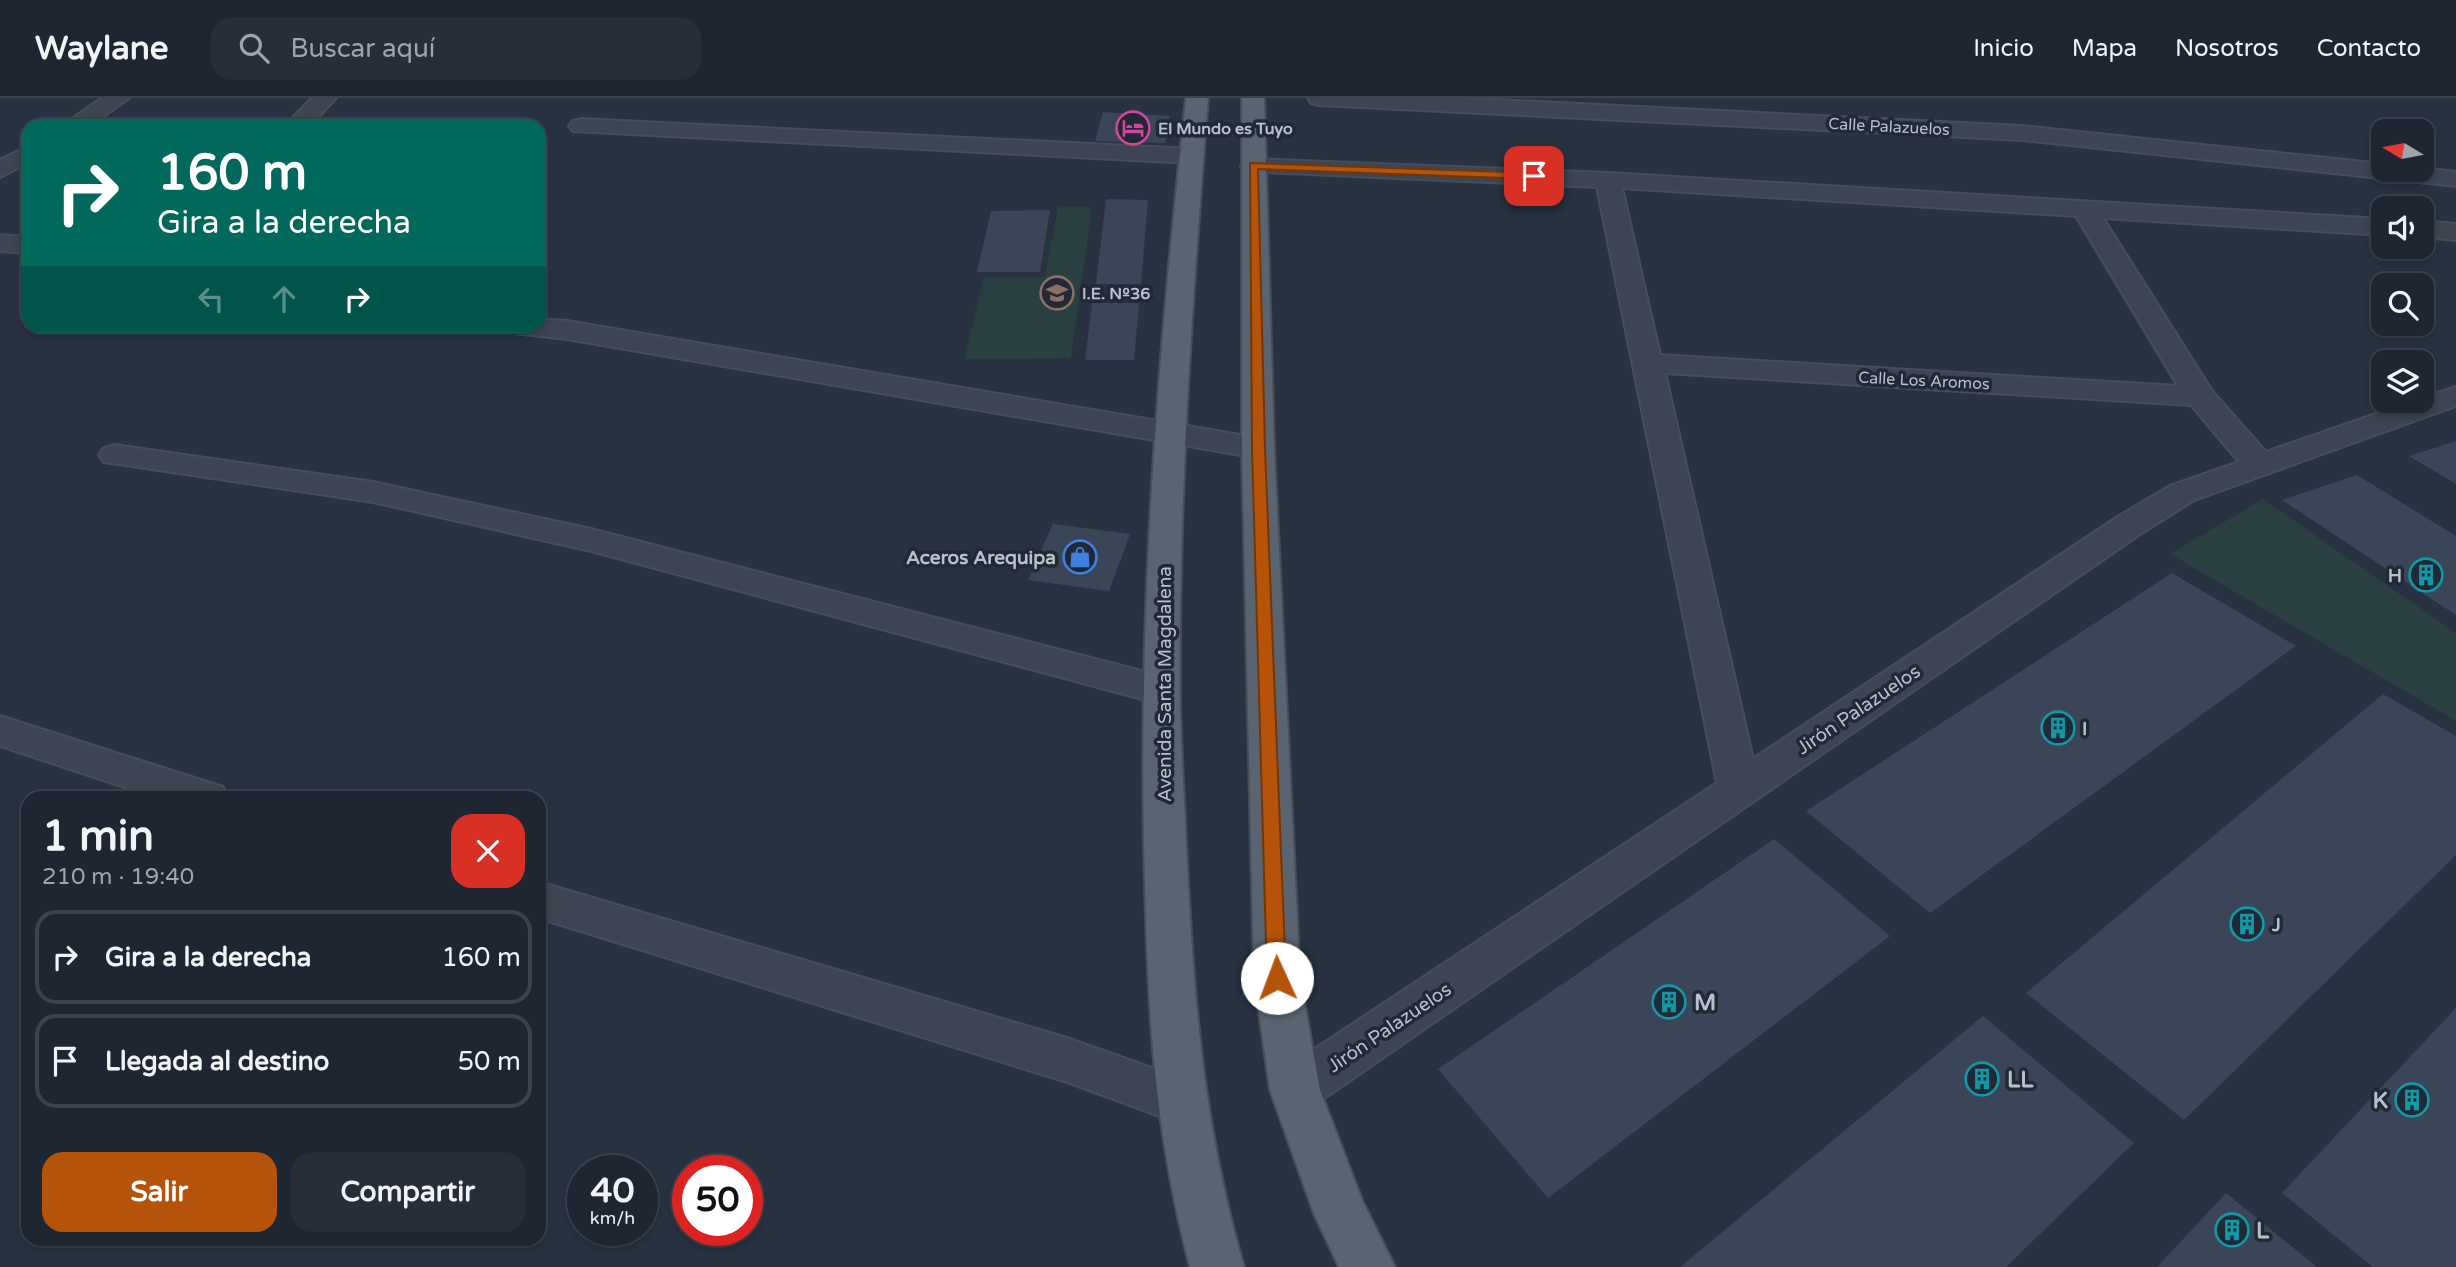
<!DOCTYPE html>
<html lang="es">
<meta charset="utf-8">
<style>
:root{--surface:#1e2631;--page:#262e39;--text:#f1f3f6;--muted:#a1a5ab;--line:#3c434d;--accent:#b45309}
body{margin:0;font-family:"Varela Round",sans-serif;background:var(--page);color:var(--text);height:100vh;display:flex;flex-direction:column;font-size:26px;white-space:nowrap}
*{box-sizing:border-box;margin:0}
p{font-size:23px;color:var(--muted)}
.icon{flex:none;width:38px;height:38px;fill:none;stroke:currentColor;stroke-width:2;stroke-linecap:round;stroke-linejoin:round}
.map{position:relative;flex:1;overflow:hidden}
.details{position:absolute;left:21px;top:693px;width:525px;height:455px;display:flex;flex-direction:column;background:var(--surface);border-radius:21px;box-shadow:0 4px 10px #0003,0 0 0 2px var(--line)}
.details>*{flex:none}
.hud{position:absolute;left:21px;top:21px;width:525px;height:214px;border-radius:21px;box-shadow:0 4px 10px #0003,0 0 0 2px var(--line);background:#00695c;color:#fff;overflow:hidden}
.needle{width:46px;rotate:280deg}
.tools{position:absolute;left:2371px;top:21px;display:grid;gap:14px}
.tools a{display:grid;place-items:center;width:63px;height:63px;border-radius:14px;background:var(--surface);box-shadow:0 4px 10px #0003,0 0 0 2px var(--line);font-size:35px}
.speed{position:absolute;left:567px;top:1057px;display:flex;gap:14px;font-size:35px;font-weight:700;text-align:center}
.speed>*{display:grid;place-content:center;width:91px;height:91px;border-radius:50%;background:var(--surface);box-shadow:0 4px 10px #0003,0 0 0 2px var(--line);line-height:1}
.speed small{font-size:18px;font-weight:400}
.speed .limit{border:10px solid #d22;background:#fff;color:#111}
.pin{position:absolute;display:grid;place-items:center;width:60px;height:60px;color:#fff;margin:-30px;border-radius:14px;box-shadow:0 4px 10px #0006}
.me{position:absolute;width:77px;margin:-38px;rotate:358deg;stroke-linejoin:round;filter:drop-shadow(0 0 5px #0008)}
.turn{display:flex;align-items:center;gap:24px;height:147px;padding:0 21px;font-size:32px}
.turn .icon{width:91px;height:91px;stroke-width:2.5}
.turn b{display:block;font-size:49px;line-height:60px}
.lanes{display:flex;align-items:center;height:66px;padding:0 21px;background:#0003;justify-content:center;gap:35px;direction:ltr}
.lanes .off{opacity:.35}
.round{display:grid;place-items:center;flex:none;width:74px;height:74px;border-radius:21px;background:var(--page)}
.summary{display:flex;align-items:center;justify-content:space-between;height:119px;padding:0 21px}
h1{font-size:42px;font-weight:700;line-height:52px}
.cta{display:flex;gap:14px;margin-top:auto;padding:14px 21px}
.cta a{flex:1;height:80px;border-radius:21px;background:var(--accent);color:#fff;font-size:28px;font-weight:700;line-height:80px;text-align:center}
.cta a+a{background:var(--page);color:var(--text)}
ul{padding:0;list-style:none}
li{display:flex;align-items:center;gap:21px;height:94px;margin:0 14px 10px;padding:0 7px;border:4px solid var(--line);border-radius:21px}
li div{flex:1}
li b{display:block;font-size:26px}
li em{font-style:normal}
header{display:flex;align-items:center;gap:42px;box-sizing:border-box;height:98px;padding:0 35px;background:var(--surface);border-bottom:2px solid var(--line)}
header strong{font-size:33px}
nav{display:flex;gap:38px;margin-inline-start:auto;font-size:24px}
.search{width:490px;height:63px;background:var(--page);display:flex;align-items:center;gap:18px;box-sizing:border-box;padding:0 24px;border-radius:21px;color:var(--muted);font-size:26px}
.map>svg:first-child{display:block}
.green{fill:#2a3f42}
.building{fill:#3a4657}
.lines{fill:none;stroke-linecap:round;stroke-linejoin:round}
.minor-casing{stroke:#464d5a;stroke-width:4}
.major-casing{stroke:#464d5a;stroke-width:4}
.minor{fill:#3c4551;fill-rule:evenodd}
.major{fill:#5a6471;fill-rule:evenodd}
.route{fill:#b45309;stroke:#753606;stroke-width:2}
.labels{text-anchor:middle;stroke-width:7;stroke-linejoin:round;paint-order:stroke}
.far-street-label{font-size:16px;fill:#b9c0cb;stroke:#212936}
.far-poi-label{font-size:16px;font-weight:bold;fill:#b9c0cb;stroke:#212936;text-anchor:start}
.poi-label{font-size:19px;font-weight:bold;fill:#b9c0cb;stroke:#212936;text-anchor:end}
.street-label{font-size:19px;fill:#b9c0cb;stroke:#212936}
.near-poi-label{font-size:23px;font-weight:bold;fill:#b9c0cb;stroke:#212936;text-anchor:start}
</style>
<header>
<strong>Waylane</strong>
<div class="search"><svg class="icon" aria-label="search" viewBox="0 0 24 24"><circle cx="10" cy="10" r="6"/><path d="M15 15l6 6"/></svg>Buscar aquí</div>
<nav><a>Inicio</a><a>Mapa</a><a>Nosotros</a><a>Contacto</a></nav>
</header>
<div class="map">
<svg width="2456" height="1169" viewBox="0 0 2456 1169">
<rect width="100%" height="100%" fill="#283241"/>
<path class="green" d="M1058 109H1092L1071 260 964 261 984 179H1045Z
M2263 401 2456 535V623L2170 456Z"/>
<path class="building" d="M1103 14 1170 18 1165 45 1095 43Z
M1106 101 1148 102 1141 186H1096Z
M1050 112 1040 174H977L991 113Z
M1092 205H1139L1134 262H1085Z
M2456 343V386L2409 358Z
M2357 377 2456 438V517L2282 402Z
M1053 426 1130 436 1109 493 1028 482Z
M2172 475 2296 548 1930 815 1806 713Z
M2383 596 2456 638V757L2184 1022 2026 895Z
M1774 741 1890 838 1548 1100 1438 971Z
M2456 910V1169H2373L2282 1095Z
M1983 918 2134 1045 2006 1169H1680Z
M2226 1095 2317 1169H2157Z"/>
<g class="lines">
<defs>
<path id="minor" d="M102 0H129L90 28H62Z
M312 0H336L310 28H285Z
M1308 0H1456L2023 28 2384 66V72L2422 70 2456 74V88L2023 42 1319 7 1311 5Z
M581 21 1192 51 1201 53 1204 58 1201 63 1192 65 573 33 569 28 573 23Z
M28 48V65L0 79V62Z
M1253 61 1608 75 2384 121V137L2103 120 2212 293 2266 354 2413 303H2422V300L2456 289V308L2194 402 2140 436 1313 1008 1295 1015 1277 1008 1270 992 1277 976 1717 685 1597 89 1244 73 1241 68 1244 63ZM1622 90 2076 118 2178 288 1660 257ZM1665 275 2191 307 2239 364 2170 388 2116 420 1753 661Z
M2422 123 2456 126V142L2422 139Z
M0 137 28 139V155L0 153Z
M539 221 567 223 1258 340 1269 343 1274 350 1269 357 1258 360 567 241 503 234 499 228H539Z
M115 347 373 384 591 431 1161 578 1175 582 1180 592 1175 602 1161 606 591 453 373 404 104 364 99 357 104 350Z
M0 618 223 689 229 700H158L0 648Z
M539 784 1067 940 1197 986 1204 1002 1197 1018 1179 1025 1067 984 539 820Z"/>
<path id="major" d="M1186 0H1208C1192 202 1178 405 1180 608 1181 653 1184 698 1186 743 1193 894 1202 1023 1244 1169H1190C1151 1022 1147 893 1144 742 1139 494 1159 247 1186 0Z
M1242 0H1264L1274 350 1300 880 1320 992 1362 1102 1395 1169H1339L1314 1116 1270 992 1254 880 1242 350Z"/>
</defs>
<use href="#minor" class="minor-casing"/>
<use href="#major" class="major-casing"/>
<use href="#minor" class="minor"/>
<use href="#major" class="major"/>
</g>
<path class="route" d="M1250 65 1534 75 1539 78 1534 81 1258 71 1265 350 1286 880 1284 886 1277 889 1270 886 1267 880 1252 350Z"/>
<defs>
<symbol id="hotel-ring" viewBox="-11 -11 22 22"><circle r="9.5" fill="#212936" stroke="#d1479c" stroke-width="1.5"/><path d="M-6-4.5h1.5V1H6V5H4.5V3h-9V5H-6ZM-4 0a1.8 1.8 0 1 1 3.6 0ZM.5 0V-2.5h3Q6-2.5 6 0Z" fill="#d1479c"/></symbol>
<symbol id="school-ring" viewBox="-11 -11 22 22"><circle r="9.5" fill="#212936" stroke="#8d6e63" stroke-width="1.5"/><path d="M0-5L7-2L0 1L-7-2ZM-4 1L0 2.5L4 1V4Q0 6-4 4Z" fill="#8d6e63"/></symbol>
<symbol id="shop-ring" viewBox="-11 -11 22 22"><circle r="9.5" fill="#212936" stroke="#3f7fe0" stroke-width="1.5"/><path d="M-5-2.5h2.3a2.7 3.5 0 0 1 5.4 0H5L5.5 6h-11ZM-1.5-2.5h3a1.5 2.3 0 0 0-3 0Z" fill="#3f7fe0"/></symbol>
<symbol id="building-ring" viewBox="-11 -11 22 22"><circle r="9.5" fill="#212936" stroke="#0f9aa8" stroke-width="1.5"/><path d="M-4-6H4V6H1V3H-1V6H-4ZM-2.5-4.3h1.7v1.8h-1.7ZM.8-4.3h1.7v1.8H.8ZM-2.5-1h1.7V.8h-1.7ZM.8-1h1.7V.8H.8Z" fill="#0f9aa8"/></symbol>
</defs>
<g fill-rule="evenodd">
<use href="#hotel-ring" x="1114" y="11" width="38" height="38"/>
<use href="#school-ring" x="1038" y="176" width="38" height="38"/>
<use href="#shop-ring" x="1061" y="440" width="38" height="38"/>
<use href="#building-ring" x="2407" y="458" width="38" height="38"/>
<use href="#building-ring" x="2039" y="611" width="38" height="38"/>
<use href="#building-ring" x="2228" y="807" width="38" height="38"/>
<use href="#building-ring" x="1650" y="885" width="38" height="38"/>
<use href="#building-ring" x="1963" y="962" width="38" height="38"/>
<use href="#building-ring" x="2393" y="983" width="38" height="38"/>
<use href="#building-ring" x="2213" y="1113" width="38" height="38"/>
</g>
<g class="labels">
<g class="far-street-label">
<text transform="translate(1889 28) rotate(3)" y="6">Calle Palazuelos</text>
<text transform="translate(1924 282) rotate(3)" y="6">Calle Los Aromos</text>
</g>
<g class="far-poi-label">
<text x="1158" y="36">El Mundo es Tuyo</text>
<text x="1082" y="201">I.E. Nº36</text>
</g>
<g class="poi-label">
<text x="1056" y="466">Aceros Arequipa</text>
<text x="2402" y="484">H</text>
<text x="2082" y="637" text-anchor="start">I</text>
<text x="2272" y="833" text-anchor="start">J</text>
</g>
<g class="street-label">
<text transform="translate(1164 586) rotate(-90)" y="7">Avenida Santa Magdalena</text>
<text transform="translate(1858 611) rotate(-34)" y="7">Jirón Palazuelos</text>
<text transform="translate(1389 929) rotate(-34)" y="7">Jirón Palazuelos</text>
</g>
<g class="near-poi-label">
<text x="1694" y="912">M</text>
<text x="2007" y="989">LL</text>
<text x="2388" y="1010" text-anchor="end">K</text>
<text x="2256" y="1140">L</text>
</g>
</g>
</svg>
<div class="tools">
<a><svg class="needle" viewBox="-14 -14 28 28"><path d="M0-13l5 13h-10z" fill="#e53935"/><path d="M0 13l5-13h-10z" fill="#a1a5ab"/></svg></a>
<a><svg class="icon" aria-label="sound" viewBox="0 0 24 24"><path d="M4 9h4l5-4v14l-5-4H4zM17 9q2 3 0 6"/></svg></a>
<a><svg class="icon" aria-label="search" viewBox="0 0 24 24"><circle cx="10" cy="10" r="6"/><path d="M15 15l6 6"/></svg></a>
<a><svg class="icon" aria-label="layers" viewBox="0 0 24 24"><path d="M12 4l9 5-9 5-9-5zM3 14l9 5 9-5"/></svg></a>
</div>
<div class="speed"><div>40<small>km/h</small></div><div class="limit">50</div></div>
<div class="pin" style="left:1534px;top:78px;background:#d93025"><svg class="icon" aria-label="arrive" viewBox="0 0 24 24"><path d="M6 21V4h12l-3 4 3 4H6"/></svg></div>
<svg class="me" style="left:1277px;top:880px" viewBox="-20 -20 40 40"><circle r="19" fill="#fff"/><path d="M0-13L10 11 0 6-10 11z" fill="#b45309"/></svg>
<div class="hud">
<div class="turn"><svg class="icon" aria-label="right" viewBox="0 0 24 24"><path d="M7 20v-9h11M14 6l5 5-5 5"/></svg><div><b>160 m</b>Gira a la derecha</div></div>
<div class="lanes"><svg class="icon off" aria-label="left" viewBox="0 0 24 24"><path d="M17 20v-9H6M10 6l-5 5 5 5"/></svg><svg class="icon off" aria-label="ahead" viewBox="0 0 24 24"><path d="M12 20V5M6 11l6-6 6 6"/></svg><svg class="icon" aria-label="right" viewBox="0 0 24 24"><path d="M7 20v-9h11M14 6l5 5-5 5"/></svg></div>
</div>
<section class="details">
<div class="summary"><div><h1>1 min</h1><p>210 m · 19:40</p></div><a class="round" style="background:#d93025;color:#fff"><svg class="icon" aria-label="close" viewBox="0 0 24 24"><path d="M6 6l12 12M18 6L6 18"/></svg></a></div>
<ul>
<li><svg class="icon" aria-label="right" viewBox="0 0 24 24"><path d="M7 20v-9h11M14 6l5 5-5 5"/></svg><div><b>Gira a la derecha</b></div><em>160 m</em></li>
<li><svg class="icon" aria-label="arrive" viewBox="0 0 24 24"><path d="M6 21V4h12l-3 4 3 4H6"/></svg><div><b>Llegada al destino</b></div><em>50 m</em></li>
</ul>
<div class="cta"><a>Salir</a><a>Compartir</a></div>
</section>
</div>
